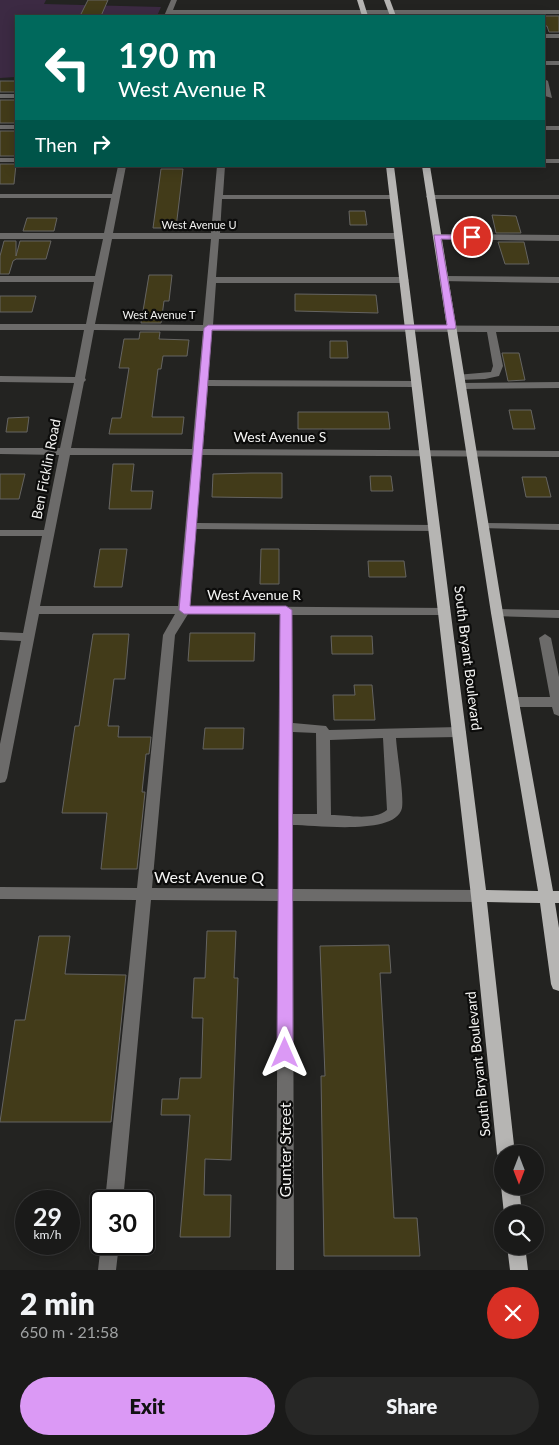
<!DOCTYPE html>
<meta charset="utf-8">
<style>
:root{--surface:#1a1a19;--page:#272726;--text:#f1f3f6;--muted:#9fa1a2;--line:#383838;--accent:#db99f5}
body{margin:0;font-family:Lato,sans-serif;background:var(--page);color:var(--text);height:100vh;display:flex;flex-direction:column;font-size:19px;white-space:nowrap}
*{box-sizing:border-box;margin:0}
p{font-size:16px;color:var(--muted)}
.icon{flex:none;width:28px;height:28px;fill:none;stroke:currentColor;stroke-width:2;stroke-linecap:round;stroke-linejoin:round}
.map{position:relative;height:1270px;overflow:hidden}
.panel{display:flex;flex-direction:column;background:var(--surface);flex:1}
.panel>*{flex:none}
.top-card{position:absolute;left:15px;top:15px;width:530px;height:152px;border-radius:0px;box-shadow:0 2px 12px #0003,0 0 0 1px var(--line);background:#00695c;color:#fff;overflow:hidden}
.needle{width:32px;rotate:180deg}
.tools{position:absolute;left:494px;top:1145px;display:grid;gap:10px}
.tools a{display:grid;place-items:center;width:50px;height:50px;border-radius:50%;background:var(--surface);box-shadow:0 2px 12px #0003,0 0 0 1px var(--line);font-size:25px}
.speed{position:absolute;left:15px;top:1190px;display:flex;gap:10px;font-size:25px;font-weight:700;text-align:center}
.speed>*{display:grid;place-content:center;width:65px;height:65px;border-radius:50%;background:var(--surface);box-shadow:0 2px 12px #0003,0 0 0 1px var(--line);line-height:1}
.speed small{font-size:12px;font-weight:400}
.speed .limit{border:2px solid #111;border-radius:8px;background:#fff;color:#111}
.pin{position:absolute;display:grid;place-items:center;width:42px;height:42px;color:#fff;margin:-21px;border:2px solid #fff;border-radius:50%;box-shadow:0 1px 5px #0007}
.me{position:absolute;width:55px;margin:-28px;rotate:0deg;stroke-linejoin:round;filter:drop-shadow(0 0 4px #0008)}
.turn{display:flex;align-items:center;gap:18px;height:105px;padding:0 20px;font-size:22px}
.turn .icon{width:65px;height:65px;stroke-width:2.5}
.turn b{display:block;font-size:35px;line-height:42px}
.then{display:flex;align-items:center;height:48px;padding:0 20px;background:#0003;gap:10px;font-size:19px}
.round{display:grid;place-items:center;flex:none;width:52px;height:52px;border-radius:26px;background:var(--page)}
.head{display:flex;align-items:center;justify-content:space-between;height:85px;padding:0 20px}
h1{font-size:30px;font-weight:800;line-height:38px}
.button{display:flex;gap:10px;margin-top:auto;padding:10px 20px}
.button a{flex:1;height:58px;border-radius:30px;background:var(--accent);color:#111;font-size:20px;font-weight:800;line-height:58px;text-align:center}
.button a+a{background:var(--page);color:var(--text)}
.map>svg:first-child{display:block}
.green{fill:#3c2a43}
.building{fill:#423b19;stroke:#656462}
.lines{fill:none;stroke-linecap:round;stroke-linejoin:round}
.minor{fill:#6c6b6a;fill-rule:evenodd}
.major{fill:#b6b5b3;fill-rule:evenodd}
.route{fill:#db99f5;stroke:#8e639f}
.labels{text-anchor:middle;stroke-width:4.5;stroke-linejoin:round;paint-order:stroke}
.far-street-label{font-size:11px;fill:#f4f4f3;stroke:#0c0c0b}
.street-label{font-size:14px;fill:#f4f4f3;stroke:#0c0c0b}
.near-street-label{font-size:16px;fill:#f4f4f3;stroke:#0c0c0b}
</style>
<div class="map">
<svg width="559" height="1270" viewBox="0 0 559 1270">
<rect width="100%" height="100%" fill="#232321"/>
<path class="green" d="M0 0H46L44 4 161 7 157 16H16V77L0 78Z"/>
<path class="building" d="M88 0H108L101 16H80Z
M544 16H559V32H549L547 26H544Z
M0 81H16V92H0Z
M0 100H16V123H0Z
M0 131H16V156H0Z
M0 164H16L14 184H0Z
M161 169H183L176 228H153Z
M349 211H365L367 225H350Z
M492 215 516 216 521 233H496Z
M27 218H57L54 231H23Z
M4 241H16V256L20 241H51L46 259H16L13 261 9 274H0V256Z
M498 242H524L529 264H505Z
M149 275H172L169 301H164L161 323H141Z
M295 294 376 295 378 313 295 311Z
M0 296H36L32 312H0Z
M140 332H160L159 339 189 340 187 356H163L161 369H158L152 417H184L182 434H109L112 418H121L129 368H119L124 339H139Z
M330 341H347L348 358H330Z
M502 353H519L525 380 508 381Z
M509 410H531L535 429H513Z
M298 412H388L390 429H298Z
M29 417 27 432H6L8 418Z
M113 464H134L131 491H153L151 509H109Z
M251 473H282V498L212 497 213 474Z
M0 474H25L19 499H0Z
M370 476H391L393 491H371Z
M522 477H546L551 497H526Z
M100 549H127L122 587H94Z
M261 549H279V584H260Z
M368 561H404L406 577H369Z
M190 633H255L254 661H188Z
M93 634H129L125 679H114L108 726H119L118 737H151L149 754H146L142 792H145L137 869H101L107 813H62L75 726H79Z
M331 636H372L373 654H332Z
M354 685H372L375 720H334L333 695H355Z
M205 728H244L243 749H203Z
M207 931H236L234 978H238L231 1160 205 1159 204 1195H231L230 1237H180L190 1115H161L162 1099H178L180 1078H201L203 1018H192L194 978H205Z
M39 936H70L65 974 126 975 111 1122H0L15 1020H25Z
M389 945 391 973H380L394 1218H417L420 1256H324L321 1076H325L320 946Z"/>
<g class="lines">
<path class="minor" d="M171 0H177L173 10H559V14H171L170 16H164Z
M544 34H559V38H544Z
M544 61H559V65H544Z
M544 79 548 81 552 98 545 96Z
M0 94H16V98H0Z
M0 125H16V129H0Z
M544 126H559V130H544Z
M0 158H16V162H0Z
M544 159H559V163H544Z
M118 166H126L113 233H211L217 166H225L223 195H394L398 197 394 199H222L220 233H399L403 236 399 239H219L216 277H404L409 280 404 283H216L213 325 559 326V332H496L503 366 499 376 485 379 460 380 456 379V375L491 372 493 366 487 332 212 331 208 380 416 381 421 384 416 387 208 386 203 449 559 451V457L202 455 197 523 434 525 440 528 434 531 196 529 190 606 448 608 450 611 444 615H292L293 723 326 726 329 730 459 727 464 729 466 732 464 735 459 737 396 738C397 754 404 795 402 808 396 836 315 825 293 825V889L479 890 484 892 487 896 484 900 479 902 293 901 294 1270H276L278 901 151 900 123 1201H105L136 900 0 899V887L137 888 163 635 175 614H39L7 778 5 782 0 783V744L21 641 0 640V632L23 633 42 536H0V530H44L59 455 0 454V448H60L74 383 0 382V376L75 377 84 330H0V324H86L94 282H0V276H95L103 239H0V233H104L111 198H0V194H112ZM112 239H211L203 325 95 324ZM94 330 203 331 192 449 71 448 84 382 86 380 85 378ZM70 455H192L178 606H40ZM188 614 280 615 278 889 152 888 175 635ZM293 732 316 733 317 814H293ZM383 738 387 810C374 821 347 815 331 815L330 740Z
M427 195H559V199H430L426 197Z
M437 234 559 235V241L434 239 433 237Z
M444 276 559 277V283L441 281V277Z
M559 382V388L462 389 457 386 462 383Z
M484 523 559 524V530L480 528 478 526 480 524Z
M497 609 559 610V618L493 616 491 613 493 610Z
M545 634 551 638 559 677V716L554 714 552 707H514L509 705 507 702 509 699 514 697H550L539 638Z
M101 1243 119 1244 116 1270H98Z"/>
<path class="major" d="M357 0H363L368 16H362Z
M384 0H390L396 16H390Z
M386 166H394L486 890 538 891 491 613 422 166H430L503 613 553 891H559V903H555L559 928V991L553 989 551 984 540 903 487 902 515 1154H502V1161L497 1154 471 896Z
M502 1183V1186H519L522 1214H504L501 1186Z
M507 1246H525L528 1270H510Z"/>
</g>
<path class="route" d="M434 235H472L476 237 472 240 441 239 456 327 455 329 212 330 190 606H286L292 610 293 1053 290 1058 285 1060 280 1058 277 1053 280 614H184L179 610 204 328 208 325H447Z"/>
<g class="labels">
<g class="far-street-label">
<text x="199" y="229">West Avenue U</text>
<text x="159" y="319">West Avenue T</text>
</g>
<g class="street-label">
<text x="280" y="442">West Avenue S</text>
<text transform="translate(46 469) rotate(-79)" y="5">Ben Ficklin Road</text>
<text x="254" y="600">West Avenue R</text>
<text transform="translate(468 658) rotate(83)" y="5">South Bryant Boulevard</text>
<text transform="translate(478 1064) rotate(-96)" y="5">South Bryant Boulevard</text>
</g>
<g class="near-street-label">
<text x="209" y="883">West Avenue Q</text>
<text transform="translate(285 1150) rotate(-90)" y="6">Gunter Street</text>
</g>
</g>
</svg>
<div class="tools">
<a><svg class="needle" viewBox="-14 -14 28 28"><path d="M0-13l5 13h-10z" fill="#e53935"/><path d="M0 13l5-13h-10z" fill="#9fa1a2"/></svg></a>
<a><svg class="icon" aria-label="search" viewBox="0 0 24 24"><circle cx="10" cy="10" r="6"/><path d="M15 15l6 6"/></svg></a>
</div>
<div class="speed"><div>29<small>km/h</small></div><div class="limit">30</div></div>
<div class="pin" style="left:472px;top:237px;background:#d93025"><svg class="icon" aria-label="arrive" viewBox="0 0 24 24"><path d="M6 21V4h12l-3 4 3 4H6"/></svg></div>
<svg class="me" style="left:285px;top:1053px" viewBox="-20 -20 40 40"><path d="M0-17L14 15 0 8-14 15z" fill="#db99f5" stroke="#fff" stroke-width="4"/></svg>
<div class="top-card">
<div class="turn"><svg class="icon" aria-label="left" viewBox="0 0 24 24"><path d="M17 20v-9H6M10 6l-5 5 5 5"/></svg><div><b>190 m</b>West Avenue R</div></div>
<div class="then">Then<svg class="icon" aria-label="right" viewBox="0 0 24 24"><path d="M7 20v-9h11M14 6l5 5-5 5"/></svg></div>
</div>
</div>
<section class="panel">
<div class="head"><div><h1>2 min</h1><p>650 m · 21:58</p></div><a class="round" style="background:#d93025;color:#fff"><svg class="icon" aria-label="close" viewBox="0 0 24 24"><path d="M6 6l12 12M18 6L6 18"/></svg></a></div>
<div class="button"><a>Exit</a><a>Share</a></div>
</section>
